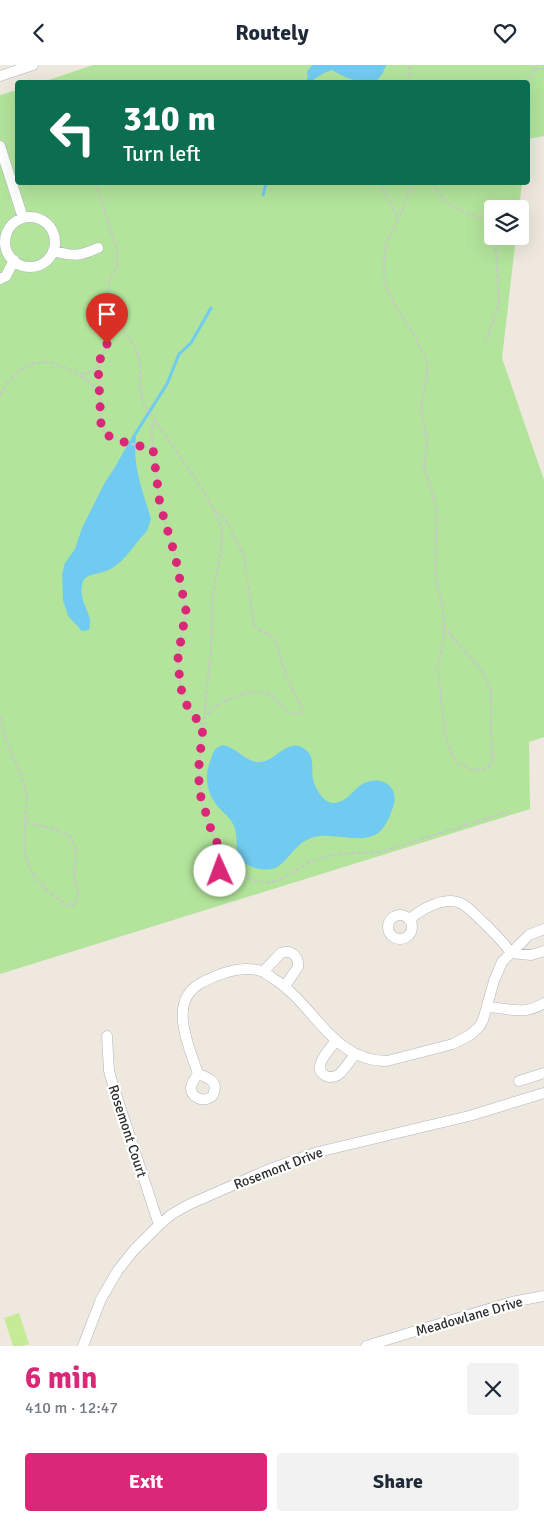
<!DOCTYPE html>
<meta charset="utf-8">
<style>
:root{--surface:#fff;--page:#f2f2f3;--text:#1f2937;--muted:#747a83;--accent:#db2777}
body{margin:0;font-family:Signika,sans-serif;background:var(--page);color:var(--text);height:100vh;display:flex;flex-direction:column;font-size:19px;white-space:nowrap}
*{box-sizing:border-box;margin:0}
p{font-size:16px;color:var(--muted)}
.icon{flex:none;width:28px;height:28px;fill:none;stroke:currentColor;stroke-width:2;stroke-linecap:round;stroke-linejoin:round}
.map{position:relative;height:1281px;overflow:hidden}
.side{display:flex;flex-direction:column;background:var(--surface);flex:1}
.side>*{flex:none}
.hud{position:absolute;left:15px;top:15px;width:515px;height:105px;border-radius:5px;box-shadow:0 5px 20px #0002;background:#0b6e4f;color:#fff;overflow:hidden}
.buttons{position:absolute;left:484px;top:135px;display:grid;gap:10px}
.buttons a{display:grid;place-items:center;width:45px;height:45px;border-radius:5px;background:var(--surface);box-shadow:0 5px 20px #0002;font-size:25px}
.pin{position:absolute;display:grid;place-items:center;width:42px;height:42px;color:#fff;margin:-51px -21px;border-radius:50% 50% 50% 0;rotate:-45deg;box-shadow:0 0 5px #0007}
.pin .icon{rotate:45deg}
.me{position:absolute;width:55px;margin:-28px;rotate:358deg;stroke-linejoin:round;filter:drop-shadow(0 0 4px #0008)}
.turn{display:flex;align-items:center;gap:18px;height:105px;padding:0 25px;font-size:22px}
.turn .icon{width:65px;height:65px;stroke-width:2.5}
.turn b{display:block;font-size:35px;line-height:42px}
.round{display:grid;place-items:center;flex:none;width:52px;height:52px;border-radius:5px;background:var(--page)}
.overview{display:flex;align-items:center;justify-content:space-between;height:85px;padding:0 25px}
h1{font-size:30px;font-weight:700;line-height:38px;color:var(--accent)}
.button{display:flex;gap:10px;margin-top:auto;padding:10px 25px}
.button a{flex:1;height:58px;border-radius:5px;background:var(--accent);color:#fff;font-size:20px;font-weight:700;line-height:58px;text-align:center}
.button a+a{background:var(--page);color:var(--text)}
header{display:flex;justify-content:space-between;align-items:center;height:65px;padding:0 25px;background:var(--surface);font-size:22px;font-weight:700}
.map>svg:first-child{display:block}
.green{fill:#b2e49b}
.pitch{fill:#c5eb97}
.water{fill:#71cbf0}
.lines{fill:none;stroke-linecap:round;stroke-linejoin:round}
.stream{stroke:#71cbf0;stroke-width:3}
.minor-casing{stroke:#b2b4c0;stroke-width:11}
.path{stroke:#c8c8c8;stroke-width:2;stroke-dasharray:4 2.5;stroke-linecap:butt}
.minor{stroke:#fff;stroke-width:10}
.route{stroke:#db2777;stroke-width:9;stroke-dasharray:0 16.2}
.labels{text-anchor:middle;stroke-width:4.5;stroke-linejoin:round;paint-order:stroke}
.street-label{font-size:14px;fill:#2c2c2c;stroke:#fff}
</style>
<header><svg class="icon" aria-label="back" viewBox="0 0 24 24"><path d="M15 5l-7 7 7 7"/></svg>Routely<svg class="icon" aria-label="heart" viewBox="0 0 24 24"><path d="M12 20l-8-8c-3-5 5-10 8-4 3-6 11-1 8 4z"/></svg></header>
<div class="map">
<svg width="544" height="1281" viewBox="0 0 544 1281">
<rect width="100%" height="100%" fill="#eee8de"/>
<path class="green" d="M93 0H544V71L528 74V18H40Z
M17 25 18 118H522L519 144H492V171H516L502 293 544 415V672L529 677 530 744 0 909V30Z"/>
<path class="pitch" d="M19 1248 29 1279 22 1281H13L4 1253Z"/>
<path class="water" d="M312 0H386C384 5 382 11 378 14 368 24 342 11 332 5L324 8 311 16 308 15 307 7Z
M133 370 136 372C132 401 143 426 151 454L147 466C132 481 122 504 99 508 91 510 83 511 82 520 79 532 87 543 90 554 90 557 90 562 89 565L82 566 68 551 63 535 62 509 65 498 75 484 82 463 104 419 115 402Z
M223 680C237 682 246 698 260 697 277 696 290 669 307 686 315 694 311 704 313 714 315 723 324 739 334 738 354 736 356 712 380 716 385 717 390 720 392 724 395 728 395 734 394 739 391 749 385 765 375 770 356 779 331 766 311 773 297 778 291 791 280 800 273 807 256 805 248 800 230 789 241 774 233 759 230 753 226 750 221 745 208 732 203 714 210 697 213 688 213 683 223 680Z"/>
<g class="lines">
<path class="stream" d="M305 18 308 15
M263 130 266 118
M134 371 167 319 179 289 191 278 211 243"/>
<defs>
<path id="minor" d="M0 11 33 0
M0 81 23 153
M5 177a25 25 0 1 1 50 0a25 25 0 1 1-50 0Z
M53 186C75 191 77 192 98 183
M0 214 6 211 14 195
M388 862a12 12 0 1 1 24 0a12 12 0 1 1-24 0Z
M409 855C421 844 446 830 462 839 470 843 476 851 483 857 493 867 503 876 511 888L531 890 544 886
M263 907 281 888C291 884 299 891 298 902L285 921
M487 942C509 943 524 951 544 938
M107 971 109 1006 113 1020 159 1160
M336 976C330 984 310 1003 326 1011 330 1013 334 1012 338 1010 344 1005 350 996 355 989
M198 1009C189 980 166 935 203 917 220 908 242 900 261 906 266 908 270 911 274 914 315 940 332 996 387 996L453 979 470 970 479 962 483 955 494 916 502 897 529 870 544 864
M198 1009C207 1012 218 1016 214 1027 213 1031 212 1032 209 1033 202 1037 191 1032 191 1023 191 1018 195 1013 198 1009Z
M519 1016 544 1008
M83 1281 101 1234 118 1205 134 1185 159 1160 172 1149 190 1139 270 1104 318 1087 469 1051 544 1028
M366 1281 512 1237 544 1231"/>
</defs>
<use href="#minor" class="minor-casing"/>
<path class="path" d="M534 5 544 3
M409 18 410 0
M527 18 536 0
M94 118 97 122 117 185V202L109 216 108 230 118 259 135 281 140 296V322L143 338 200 421 217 450 222 464 221 486 212 535 211 585 199 700C199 738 210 778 239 804 245 810 252 816 261 817 280 820 297 802 313 796 325 791 338 789 350 788 362 787 373 789 384 786L510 746
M382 118C384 131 395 142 397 154
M402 118H413
M413 118 403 144 386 179 384 197V215L392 235 415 271 427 297V311L421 342 427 375 424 402 433 430 437 449 435 507 443 546 444 558V569L438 604 445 670 452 690 456 697 472 705 484 704 489 701 493 695 491 669V625L482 606 444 562
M433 118C439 132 450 141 465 147 475 152 487 152 492 163
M114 250 107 279 99 299 101 359C102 361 102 365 104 366 111 376 141 381 153 384
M486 276 497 245 499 235 495 171
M81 311 93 320 99 328
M0 331C12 306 33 289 62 301 69 304 75 310 83 309 90 309 94 304 99 299
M155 354 151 366 152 373 160 440 175 490 186 546 178 592 180 620 185 637 191 647 203 661
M0 652C5 680 22 704 27 732 25 770 16 799 48 826 55 832 62 838 71 841L76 838 78 829 74 809 76 786 71 772 54 764 26 757
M203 655C207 650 211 645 217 641 229 632 255 622 269 629 280 636 286 652 301 647 304 639 298 637 295 630 290 621 283 601 280 590 278 585 278 580 275 575 270 567 260 569 254 560L244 490 225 454 214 444
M221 784 219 795 221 809 224 810 229 809 236 801"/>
<use href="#minor" class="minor"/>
</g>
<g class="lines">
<path class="route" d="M107 279 98 299 101 359C102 361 102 365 104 367 111 376 141 381 153 384L160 440 175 490 186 546 178 592 180 620 185 637 191 647 203 662 199 700V718L200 729 213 771 221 784 219 795 220 806"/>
</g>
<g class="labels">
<g class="street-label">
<text transform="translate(128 1066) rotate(72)" y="5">Rosemont Court</text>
<text transform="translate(278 1103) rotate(-21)" y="5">Rosemont Drive</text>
<text transform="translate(469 1251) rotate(-16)" y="5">Meadowlane Drive</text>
</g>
</g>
</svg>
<div class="buttons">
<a><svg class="icon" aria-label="layers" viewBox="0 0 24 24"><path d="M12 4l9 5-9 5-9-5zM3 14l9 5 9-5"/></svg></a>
</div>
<div class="pin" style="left:107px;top:279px;background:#d93025"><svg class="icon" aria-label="arrive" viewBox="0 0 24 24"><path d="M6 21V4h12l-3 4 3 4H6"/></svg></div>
<svg class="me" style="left:220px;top:806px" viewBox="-20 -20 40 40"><circle r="19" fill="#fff"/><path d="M0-13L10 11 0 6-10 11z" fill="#db2777"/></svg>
<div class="hud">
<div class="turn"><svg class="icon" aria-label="left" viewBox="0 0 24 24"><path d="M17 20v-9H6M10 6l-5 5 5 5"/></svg><div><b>310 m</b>Turn left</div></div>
</div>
</div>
<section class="side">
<div class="overview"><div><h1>6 min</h1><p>410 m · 12:47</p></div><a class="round"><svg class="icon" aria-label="close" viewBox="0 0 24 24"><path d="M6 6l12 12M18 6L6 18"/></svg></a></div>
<div class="button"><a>Exit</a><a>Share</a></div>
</section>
